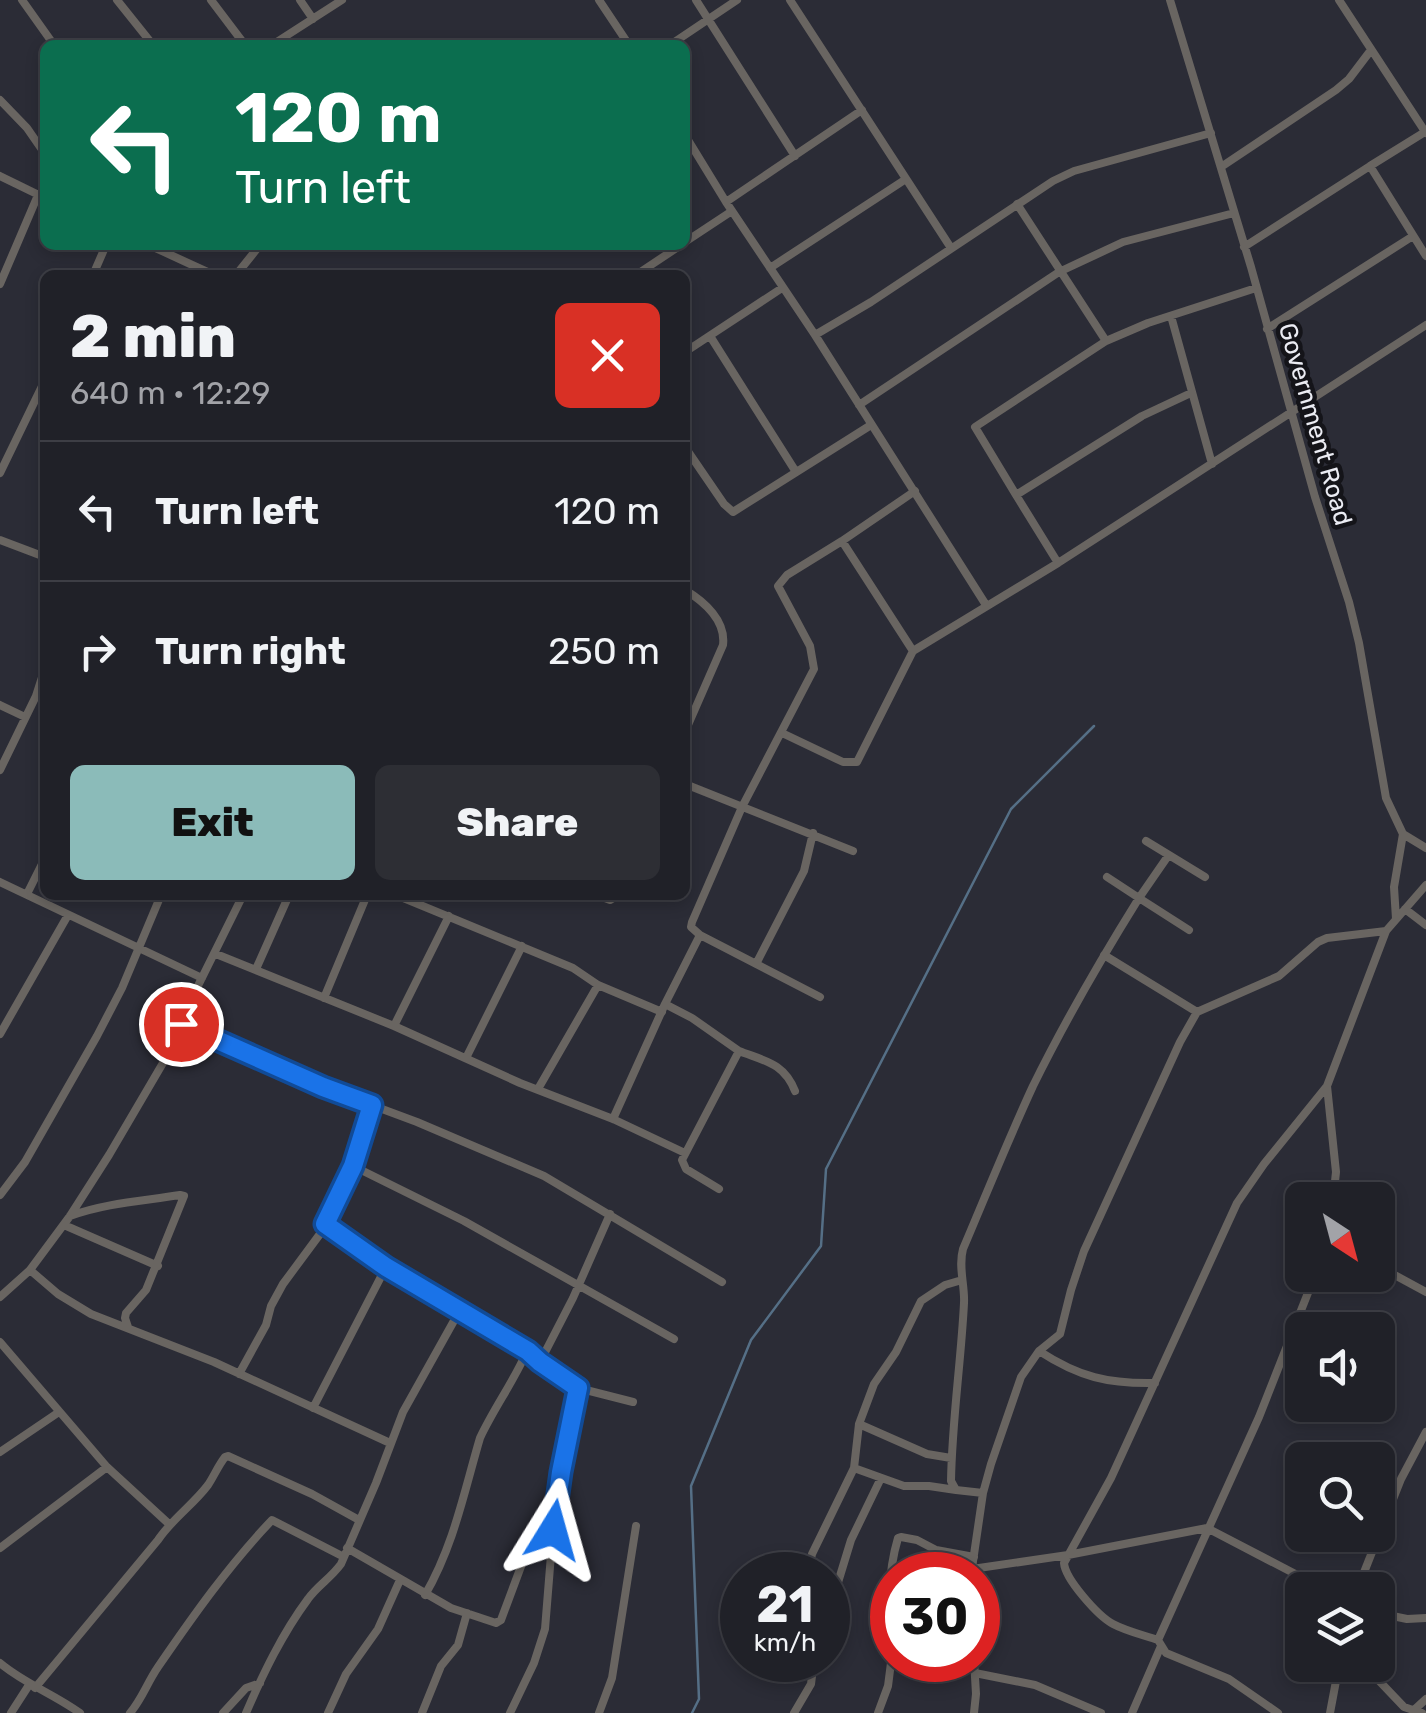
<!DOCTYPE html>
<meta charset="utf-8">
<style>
:root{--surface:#202128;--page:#2d2e34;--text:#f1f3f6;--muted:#a2a3a8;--line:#3d3e45;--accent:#8bbbb9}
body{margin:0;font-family:Rubik,sans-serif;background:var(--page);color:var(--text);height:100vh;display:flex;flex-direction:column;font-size:38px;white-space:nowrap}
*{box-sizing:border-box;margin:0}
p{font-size:32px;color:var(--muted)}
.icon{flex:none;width:55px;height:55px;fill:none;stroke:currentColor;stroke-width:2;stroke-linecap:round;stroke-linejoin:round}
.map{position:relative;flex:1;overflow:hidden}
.side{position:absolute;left:40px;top:270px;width:650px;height:630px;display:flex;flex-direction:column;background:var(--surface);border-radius:15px;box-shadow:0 5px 15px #0003,0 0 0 2px var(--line)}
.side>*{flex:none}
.banner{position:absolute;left:40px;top:40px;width:650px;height:210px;border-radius:15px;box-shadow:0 5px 15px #0003,0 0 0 2px var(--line);background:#0b6e4f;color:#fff;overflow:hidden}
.needle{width:65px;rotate:144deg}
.controls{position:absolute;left:1285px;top:1182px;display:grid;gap:20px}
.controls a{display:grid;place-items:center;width:110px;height:110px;border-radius:15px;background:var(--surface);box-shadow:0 5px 15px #0003,0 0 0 2px var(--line);font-size:50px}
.speed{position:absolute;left:720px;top:1552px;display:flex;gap:20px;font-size:50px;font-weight:700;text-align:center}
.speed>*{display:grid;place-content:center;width:130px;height:130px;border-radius:50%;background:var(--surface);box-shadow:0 5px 15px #0003,0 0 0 2px var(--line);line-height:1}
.speed small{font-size:25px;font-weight:400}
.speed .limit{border:15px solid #d22;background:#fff;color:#111}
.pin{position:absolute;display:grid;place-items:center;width:85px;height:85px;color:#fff;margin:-42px;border:5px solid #fff;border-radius:50%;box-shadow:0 2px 10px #0007}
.me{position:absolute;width:110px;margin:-55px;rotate:8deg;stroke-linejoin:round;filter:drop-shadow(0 0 8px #0008)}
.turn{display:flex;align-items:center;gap:35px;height:210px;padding:0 30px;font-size:45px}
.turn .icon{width:130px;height:130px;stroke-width:2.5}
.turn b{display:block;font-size:70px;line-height:85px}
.round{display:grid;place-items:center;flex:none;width:105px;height:105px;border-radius:15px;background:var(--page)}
.overview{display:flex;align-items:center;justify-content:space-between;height:170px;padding:0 30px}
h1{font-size:60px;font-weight:800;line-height:75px}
.action{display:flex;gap:20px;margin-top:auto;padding:20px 30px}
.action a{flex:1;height:115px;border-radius:15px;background:var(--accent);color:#111;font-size:40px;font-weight:800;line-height:115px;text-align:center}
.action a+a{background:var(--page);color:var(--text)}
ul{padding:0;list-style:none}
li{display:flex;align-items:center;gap:30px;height:140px;padding:0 30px;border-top:2px solid var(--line)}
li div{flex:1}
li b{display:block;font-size:38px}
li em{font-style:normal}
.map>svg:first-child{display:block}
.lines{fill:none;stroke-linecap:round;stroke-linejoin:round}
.stream{stroke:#556f86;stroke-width:2.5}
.minor{stroke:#696561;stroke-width:8}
.route-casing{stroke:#114b97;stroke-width:25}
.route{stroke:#1a73e8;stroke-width:18}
.labels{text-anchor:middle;stroke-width:9;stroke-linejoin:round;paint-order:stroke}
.street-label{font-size:25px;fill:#ebecf3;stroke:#141419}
</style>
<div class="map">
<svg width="1426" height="1713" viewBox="0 0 1426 1713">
<rect width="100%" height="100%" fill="#2b2c36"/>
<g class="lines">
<path class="stream" d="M692 1713 699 1699 691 1486 751 1340 821 1246 826 1169 1011 809 1094 726"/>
<path class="minor" d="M22 0 54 45
M117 0 153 45
M211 0 245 45
M300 0 313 19
M599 0 629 45
M696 0 795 156
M790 0 951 248
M1170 0 1251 267 1315 497 1349 602 1359 643 1386 798 1403 834 1426 848
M1339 0 1426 133
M272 45 342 0
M670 45 737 0
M0 100 27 128 45 154
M685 135 726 202 815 335 986 605
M1370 166 1425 132
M1221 167 1336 90 1349 79 1371 50
M0 176 45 198
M726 202 862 110
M1017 204 1106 341
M685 242 732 211
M149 245 214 275
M1244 247 1370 166 1426 256
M770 268 906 179
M93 275 106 245
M236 275 260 245
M636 275 681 245
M0 284 38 195 45 191
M1171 316 1212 464
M1267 329 1413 236
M815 335 871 302 1053 181 1074 171 1211 133
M710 336 796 472
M685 352 782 288
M859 405 1059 272 1123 242 1234 213
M685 447 724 504 733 512 871 425
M0 473 45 380
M1016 495 975 427 1106 341 1148 323 1256 288
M0 540 45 557
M842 541 913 651
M1058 563 1016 495 1142 416 1191 393
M685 590C705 602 726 621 723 645L688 725
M0 705 25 717
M782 733 843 762H857L913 651 1058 563 1426 325
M0 770 36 696 45 668
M685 784 853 851
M1146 841 1205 877
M1107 877 1139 898 1168 856
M0 882 202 978
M27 894 45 858
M396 895 573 968 598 985 662 1012
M597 895 610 900 618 895
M1405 909 1426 925
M1396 919 1394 887 1403 834
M216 954 394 1026 520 1083 613 1119 685 1153
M1104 955 1197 1012
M756 964 804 871 813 833
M256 969 289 895
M820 997 700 935 691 927 692 922 742 807 814 669 810 646 778 586 787 575 842 541 915 491
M324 998 367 895
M665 1004 692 1018 739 1051 682 1160 686 1169 719 1189
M181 1023 323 1087 417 1122 544 1176 722 1282
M394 1026 449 916
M0 1034 68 915
M739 1051C765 1061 784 1063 795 1091
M466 1058 522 946
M538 1089 598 985
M613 1119 665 1004 700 935
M353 1166 464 1221 674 1339
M0 1195 25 1162 97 1036 122 988 161 895
M1333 1200 1336 1172 1327 1086 1386 931 1426 885
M70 1216C106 1203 143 1201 180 1195L184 1196 146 1290 126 1313 125 1318 128 1327
M325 1224 386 1267 527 1351 540 1362 578 1388 633 1402
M64 1225 158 1266
M1378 1266 1426 1292
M30 1270 58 1294 91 1314 214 1362 390 1443
M0 1297 30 1270 70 1216 109 1155 170 1051 183 1016 243 895
M0 1342 107 1467 169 1524
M540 1362 573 1298 610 1214
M239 1374 266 1325 271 1306 283 1284 320 1234 332 1212 353 1166 372 1105
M1155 1383C1108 1384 1079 1377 1039 1351L1060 1334 1071 1290 1084 1251 1180 1042 1197 1012 1279 976 1318 942 1327 938 1386 931
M313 1408 386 1267
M859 1424 927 1454 951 1458
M0 1452 59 1412
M854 1468 904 1486H929L956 1490
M983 1493 956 1490 951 1481C952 1421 961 1362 964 1303 965 1285 958 1267 963 1249 986 1195 1008 1140 1033 1086 1065 1021 1101 959 1139 898L1189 930
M0 1548 107 1467
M347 1548 451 1608 496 1623 501 1620 523 1561 554 1517
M972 1569 1068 1555 1207 1528 1326 1590
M808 1575 812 1554 854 1468 859 1424 874 1384 896 1352 921 1301 945 1285 962 1280
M971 1575 983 1493 991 1464 1021 1377 1039 1351
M1357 1590 1401 1479 1426 1432
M425 1595C454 1545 464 1492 480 1438 494 1408 514 1381 527 1351
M1378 1613 1407 1619 1426 1618
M828 1615 851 1540 881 1478
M1158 1640C1143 1635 1126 1631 1113 1624 1098 1616 1065 1579 1064 1563L1111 1478 1237 1203 1264 1164 1327 1086
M892 1651C888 1613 887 1575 898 1538L901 1537 917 1540 936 1550 974 1557
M974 1660 976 1694 974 1713
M0 1663C25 1684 54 1694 80 1713
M1364 1665 1404 1707 1422 1713
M975 1673 1035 1685 1101 1713
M35 1688 158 1540C172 1519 193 1505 208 1485 214 1476 218 1466 225 1457L228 1456 312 1494 359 1520
M1414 1710 1426 1699
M11 1713 29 1685
M130 1713C142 1699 147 1683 158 1667 193 1616 229 1565 272 1520L344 1557
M223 1713 246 1688 260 1683
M246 1713C263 1674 282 1634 308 1599 317 1586 331 1578 341 1564L376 1483 403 1412 460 1310
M328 1713 346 1674 378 1629 400 1580
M422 1713 441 1666 458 1645 467 1613
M510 1713 534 1663 545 1629 553 1530 561 1472 578 1388
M599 1713 612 1678 636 1526
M794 1713 811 1684 814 1660
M878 1713 888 1686 892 1655
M1132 1713 1161 1646
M1278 1713 1229 1679 1166 1653 1158 1640 1259 1417 1315 1275
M1330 1713 1339 1665"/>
</g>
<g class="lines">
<defs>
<path id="route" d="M181 1024 323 1087 372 1105 353 1166 325 1224 386 1267 528 1351 540 1362 578 1388 561 1472 553 1530"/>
</defs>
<use href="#route" class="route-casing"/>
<use href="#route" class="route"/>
</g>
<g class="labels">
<g class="street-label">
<text transform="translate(1316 424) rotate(74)" y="9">Government Road</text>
</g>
</g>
</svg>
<div class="controls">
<a><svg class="needle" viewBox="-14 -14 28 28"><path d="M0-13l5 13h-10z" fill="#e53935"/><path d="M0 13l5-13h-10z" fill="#a2a3a8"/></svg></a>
<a><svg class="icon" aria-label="sound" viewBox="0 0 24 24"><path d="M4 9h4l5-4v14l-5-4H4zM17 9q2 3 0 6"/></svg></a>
<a><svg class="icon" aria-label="search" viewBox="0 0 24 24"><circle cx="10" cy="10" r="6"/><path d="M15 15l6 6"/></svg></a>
<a><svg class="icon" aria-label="layers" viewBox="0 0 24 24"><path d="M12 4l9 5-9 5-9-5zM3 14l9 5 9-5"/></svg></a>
</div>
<div class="speed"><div>21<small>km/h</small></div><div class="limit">30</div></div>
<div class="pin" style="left:181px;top:1024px;background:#d93025"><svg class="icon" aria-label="arrive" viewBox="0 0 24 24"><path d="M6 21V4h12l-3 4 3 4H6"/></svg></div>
<svg class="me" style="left:553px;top:1530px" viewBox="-20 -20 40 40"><path d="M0-17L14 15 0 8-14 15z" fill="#1a73e8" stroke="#fff" stroke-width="4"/></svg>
<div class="banner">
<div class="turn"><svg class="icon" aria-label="left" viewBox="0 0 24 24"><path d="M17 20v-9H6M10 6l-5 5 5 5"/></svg><div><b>120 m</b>Turn left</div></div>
</div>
<section class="side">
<div class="overview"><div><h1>2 min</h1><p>640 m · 12:29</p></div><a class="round" style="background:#d93025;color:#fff"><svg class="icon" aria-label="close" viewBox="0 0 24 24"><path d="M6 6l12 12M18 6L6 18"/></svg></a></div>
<ul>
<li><svg class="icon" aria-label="left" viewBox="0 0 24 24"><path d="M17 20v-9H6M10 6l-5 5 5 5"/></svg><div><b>Turn left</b></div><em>120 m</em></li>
<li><svg class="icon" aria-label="right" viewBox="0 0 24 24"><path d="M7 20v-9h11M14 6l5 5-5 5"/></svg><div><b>Turn right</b></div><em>250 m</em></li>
</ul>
<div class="action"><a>Exit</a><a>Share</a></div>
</section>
</div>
